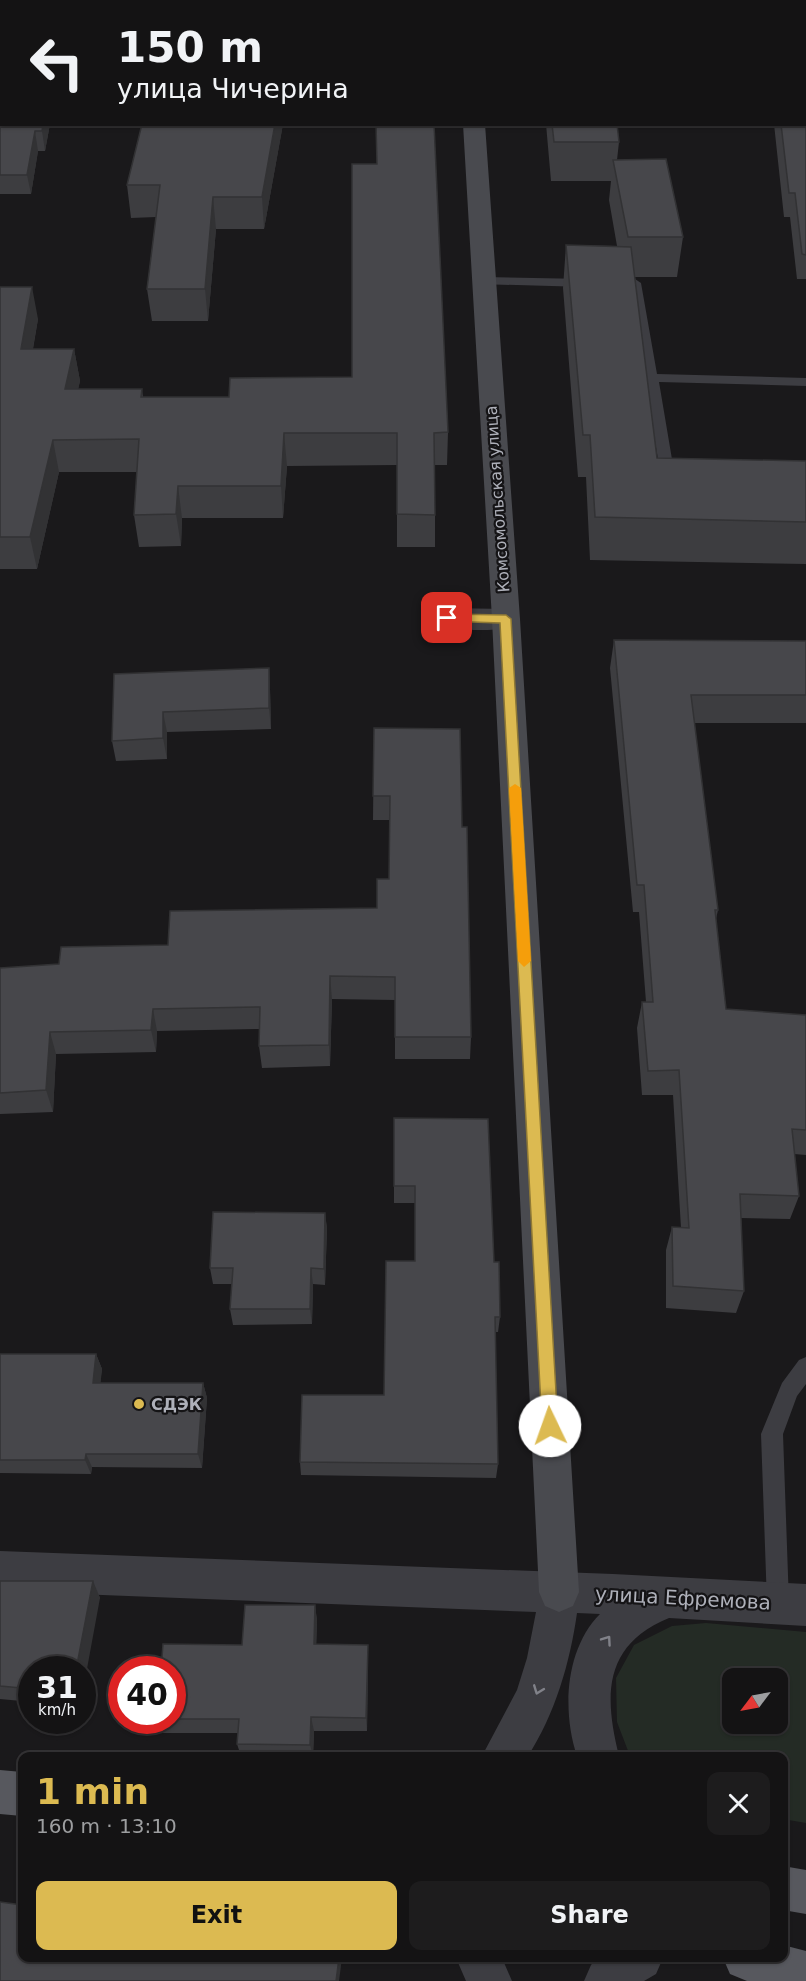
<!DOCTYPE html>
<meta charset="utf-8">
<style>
:root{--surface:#141314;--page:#1d1c1d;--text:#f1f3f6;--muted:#9d9ea0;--line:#333234;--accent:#dcba51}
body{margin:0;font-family:"DejaVu Sans",sans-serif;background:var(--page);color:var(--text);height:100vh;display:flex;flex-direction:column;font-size:22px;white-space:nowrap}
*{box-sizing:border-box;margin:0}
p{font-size:20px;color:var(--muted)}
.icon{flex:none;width:33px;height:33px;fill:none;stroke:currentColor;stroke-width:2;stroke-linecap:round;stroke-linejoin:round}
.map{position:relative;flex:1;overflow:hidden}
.sheet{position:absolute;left:18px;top:1752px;width:770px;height:210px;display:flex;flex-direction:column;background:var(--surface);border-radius:12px;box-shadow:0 2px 4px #0004,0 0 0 2px var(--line)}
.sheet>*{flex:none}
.guide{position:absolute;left:0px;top:0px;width:807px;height:126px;box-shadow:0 2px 4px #0004,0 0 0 2px var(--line);background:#141314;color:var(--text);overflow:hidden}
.needle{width:39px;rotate:238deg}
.buttons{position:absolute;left:722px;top:1668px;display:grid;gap:12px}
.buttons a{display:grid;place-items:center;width:66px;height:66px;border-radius:12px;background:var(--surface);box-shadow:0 2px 4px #0004,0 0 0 2px var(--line);font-size:30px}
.speed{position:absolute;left:18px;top:1656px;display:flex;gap:12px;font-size:30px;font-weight:700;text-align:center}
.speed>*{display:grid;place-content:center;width:78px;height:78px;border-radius:50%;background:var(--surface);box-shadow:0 2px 4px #0004,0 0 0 2px var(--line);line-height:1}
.speed small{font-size:15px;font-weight:400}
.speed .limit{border:9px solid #d22;background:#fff;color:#111}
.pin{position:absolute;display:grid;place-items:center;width:51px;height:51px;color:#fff;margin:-26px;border-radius:12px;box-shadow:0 3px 9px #0006}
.me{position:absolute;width:66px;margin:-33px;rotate:357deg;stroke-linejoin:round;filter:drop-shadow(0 0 4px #0008)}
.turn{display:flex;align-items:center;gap:21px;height:126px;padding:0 18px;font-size:27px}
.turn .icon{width:78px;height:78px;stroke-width:2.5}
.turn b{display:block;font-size:42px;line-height:51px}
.round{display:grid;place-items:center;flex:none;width:63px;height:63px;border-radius:12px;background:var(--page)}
.overview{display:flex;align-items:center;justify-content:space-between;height:102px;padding:0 18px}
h1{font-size:36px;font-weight:800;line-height:45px;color:var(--accent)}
.action{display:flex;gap:12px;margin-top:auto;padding:12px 18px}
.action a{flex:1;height:69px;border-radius:12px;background:var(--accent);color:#111;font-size:24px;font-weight:800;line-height:69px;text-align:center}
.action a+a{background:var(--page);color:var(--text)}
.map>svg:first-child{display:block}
.green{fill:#242b25;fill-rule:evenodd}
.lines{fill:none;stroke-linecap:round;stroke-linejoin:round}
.lane{fill:#3d3d42;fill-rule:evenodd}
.street{fill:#3d3d42;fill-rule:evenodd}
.secondary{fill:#494a4f;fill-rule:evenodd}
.primary{fill:#57585e;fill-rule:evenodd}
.wall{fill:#3d3d40}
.shaded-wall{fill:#323234}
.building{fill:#47474b;stroke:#323234;stroke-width:1.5}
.oneway{stroke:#818289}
.route{fill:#dcba51;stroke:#8f7935;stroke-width:1.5}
.slow{fill:#f59e0b}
.poi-dot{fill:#dcba51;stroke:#151416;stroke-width:2}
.labels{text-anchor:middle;stroke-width:4.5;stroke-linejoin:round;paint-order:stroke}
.street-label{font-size:16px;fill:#aeb0b9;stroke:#151416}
.poi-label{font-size:16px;font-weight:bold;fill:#aeb0b9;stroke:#151416;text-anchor:start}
.near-street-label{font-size:20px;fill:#aeb0b9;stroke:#151416}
</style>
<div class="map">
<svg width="806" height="1981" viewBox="0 0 806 1981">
<rect width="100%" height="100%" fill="#1a191b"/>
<path class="green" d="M706 1623 806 1632V1823L783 1819V1756H630L617 1722 616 1678 634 1645 672 1626ZM732 1678H777V1724H732Z"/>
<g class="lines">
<path class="lane" d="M483 277 586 279 592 283 586 287 478 284V278Z
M623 279H635L641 283 657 374 806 378V386L659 382 676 483 669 488 662 483 629 287 617 283Z
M806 1357V1384L797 1396 783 1434 789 1603 786 1611 778 1614 770 1611 767 1603 761 1434 782 1383 799 1360Z"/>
<path class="street" d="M447 608 506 609 516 612 520 619 516 626C494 632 459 631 437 625L433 618 437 611Z
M0 1551 613 1574 806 1584V1626L669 1618C603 1645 604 1696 619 1756H577C562 1712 565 1649 600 1614L577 1613C570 1663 555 1714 528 1756H482L517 1690 527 1658 536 1612 0 1591Z
M456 1958H502L512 1981H466Z
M597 1958H663L656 1974 644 1981H584L591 1965Z"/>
<path class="secondary" d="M461 0H481V2H461Z
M463 124H485L520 619 579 1592 573 1606 559 1612 545 1606 539 1592 492 619Z"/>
<path class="primary" d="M0 1770 22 1772V1816L0 1814Z
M783 1866 806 1870V1914L783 1910Z
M783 1945 806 1951V1981H747L730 1974 723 1958H783Z"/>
</g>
<path class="wall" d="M0 0H80L79 2H2V124H50L45 151H38L31 194H0Z
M547 0H806V30V2H547Z
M806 78V279H797L790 217H784L774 124H806Z
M142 124H283L264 229H216L208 321H152L147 289 156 217 131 218 127 185Z
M546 124H706L705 127H617L619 142 617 160 683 237 677 277H635L657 458 806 461V564L590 560 586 477H578L563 288 566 245 617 246 609 200 611 181H551Z
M0 287 38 319 33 349H74L80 381 78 389H142L143 397 448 432 447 465H435V547H397V465L287 466 283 518H182L181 546 139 547 134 515 137 472H59L37 569H0Z
M614 640 806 641V723H694L718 910 716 919 726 1009 806 1015V1155L794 1154 799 1196 790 1219 741 1218 744 1291 736 1313 666 1308V1250L672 1227 681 1228 673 1095H642L637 1028 642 1002H646L639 912H633L610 668Z
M269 668 270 689 271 729 167 732V759L116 761 112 741 114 674Z
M374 728 462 827 471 1037 470 1059H395V1000L332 999 330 1066 262 1068 259 1046 260 1029 157 1031 156 1052 56 1054 53 1112 0 1114V968L59 964 377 908 389 879V820H373Z
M394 1118 494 1262 500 1317 498 1332H495L498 1464 496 1478 301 1475 300 1462 384 1395 415 1261V1203H394Z
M325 1213 327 1229 325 1285 313 1284 312 1324 233 1325 230 1309 232 1284H213L210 1268Z
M0 1354H96L102 1369 100 1383H203L207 1398 202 1468 92 1467 91 1474 0 1473Z
M0 1581H93L100 1598 32 1670V1702L0 1699Z
M315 1605 317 1621 316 1644 368 1660 367 1731H314L313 1756H241L237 1744 238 1733H163L158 1720H172V1670L242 1645Z"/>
<path class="shaded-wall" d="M71 0H80L79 2H71Z
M43 124H50L45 151 42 131Z
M275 124H283L264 229 262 197Z
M35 131 38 151 31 194 27 175Z
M213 197 216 229 208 321 205 289Z
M32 287 38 319 27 381 21 349Z
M74 349 80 381 71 422 65 389Z
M284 433 287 466 283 518 281 486Z
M53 440 59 472 37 569 30 537Z
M178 486 182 518 181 546 176 514Z
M269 668 270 689 271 729 269 708Z
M163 712 167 732V759L163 738Z
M330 976 332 999 330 1066 329 1045Z
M153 1009 157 1031 156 1052 151 1030Z
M50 1032 56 1054 53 1112 46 1090Z
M325 1213 327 1229 325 1285 324 1269Z
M311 1268 313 1284 312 1324 310 1309Z
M96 1354 102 1369 99 1398 93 1383Z
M203 1383 207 1398 202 1468 198 1454Z
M86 1454 92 1467 91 1474 85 1460Z
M93 1581 100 1598 82 1696V1670H76Z
M315 1605 317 1621 316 1659 314 1644Z
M368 1645V1660L367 1731 366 1718Z
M311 1717 314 1731 313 1756 310 1745Z
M339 1958H342L339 1981H336Z"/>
<path class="building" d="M0 0H71V2H2V124H43L42 131H35L27 175H0Z
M162 0H412V2H162Z
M553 0H703V2H553Z
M806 78V255L802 254 795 193H789L781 124H806Z
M142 124H275L262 197H213L205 289H147L160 185H127Z
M376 124H434L448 432 434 433 435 515 397 514V433H284L281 486H178L176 514 134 515 139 439 53 440 30 537H0V287H32L21 349H74L65 389H142L141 397H229L230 378 352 377V164H377Z
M552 124H617L619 142H554Z
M666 159 683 237H628L613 160Z
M566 245 631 247 657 458 806 461V522L595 517 590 435H583Z
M614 640 806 641V695H691L718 910H715L726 1009 806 1015V1130L792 1129 799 1196 740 1194 744 1291 673 1286 672 1227 689 1228 679 1070 648 1071 642 1002H653L644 885H637Z
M269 668V708L163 712V738L112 741 114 674Z
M374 728 460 729 462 827H467L471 1037H395V977L330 976 329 1045 259 1046 260 1007 153 1009 151 1030 50 1032 46 1090 0 1093V968L59 964 61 947 168 945 170 911 377 908V879H389L390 796H373Z
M394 1118 488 1119 494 1262H499L500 1317H495L498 1464 300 1462 302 1395H384L386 1261H415V1186H394Z
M213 1212 325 1213 324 1269 311 1268 310 1309H230L233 1268H210Z
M0 1354H96L93 1383H203L198 1454H86L85 1460H0Z
M0 1581H93L76 1670H32V1689L0 1686Z
M245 1605H315L314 1644 368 1645 366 1718 311 1717 310 1745 237 1744 239 1719H172V1670H161L163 1644 242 1645Z
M0 1902 22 1905V1958H339L336 1981H0Z"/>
<defs><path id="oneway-chevron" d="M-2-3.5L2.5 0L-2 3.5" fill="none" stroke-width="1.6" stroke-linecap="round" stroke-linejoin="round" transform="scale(1.5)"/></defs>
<g class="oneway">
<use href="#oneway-chevron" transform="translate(607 1640) rotate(-55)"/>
<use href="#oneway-chevron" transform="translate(538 1690) rotate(111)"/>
</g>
<path class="route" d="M447 614 506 615 511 619 558 1426 556 1431 550 1433 544 1431 542 1426 500 623 443 621 442 618Z"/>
<path class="slow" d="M515 784 521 788 531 961 524 967 518 961 509 788Z"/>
<circle class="poi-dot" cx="139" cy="1404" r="6"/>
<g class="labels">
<g class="street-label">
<text transform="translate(497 499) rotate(-94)" y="6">Комсомольская улица</text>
</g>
<g class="poi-label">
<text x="151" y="1410">СДЭК</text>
</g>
<g class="near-street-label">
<text transform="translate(683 1598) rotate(3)" y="7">улица Ефремова</text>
</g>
</g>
</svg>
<div class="buttons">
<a><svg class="needle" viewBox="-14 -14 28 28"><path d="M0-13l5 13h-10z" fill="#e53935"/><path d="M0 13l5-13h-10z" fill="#9d9ea0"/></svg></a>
</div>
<div class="speed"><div>31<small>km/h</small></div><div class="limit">40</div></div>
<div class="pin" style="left:447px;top:618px;background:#d93025"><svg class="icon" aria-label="arrive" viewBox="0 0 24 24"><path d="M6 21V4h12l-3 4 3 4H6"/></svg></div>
<svg class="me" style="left:550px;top:1426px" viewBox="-20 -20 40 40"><circle r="19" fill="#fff"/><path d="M0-13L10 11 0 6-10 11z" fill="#dcba51"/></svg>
<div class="guide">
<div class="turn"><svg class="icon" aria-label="left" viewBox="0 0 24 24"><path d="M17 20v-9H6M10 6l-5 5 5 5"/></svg><div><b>150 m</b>улица Чичерина</div></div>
</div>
<section class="sheet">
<div class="overview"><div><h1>1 min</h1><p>160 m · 13:10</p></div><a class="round"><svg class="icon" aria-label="close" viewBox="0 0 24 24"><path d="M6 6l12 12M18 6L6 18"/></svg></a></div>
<div class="action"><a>Exit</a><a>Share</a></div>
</section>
</div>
